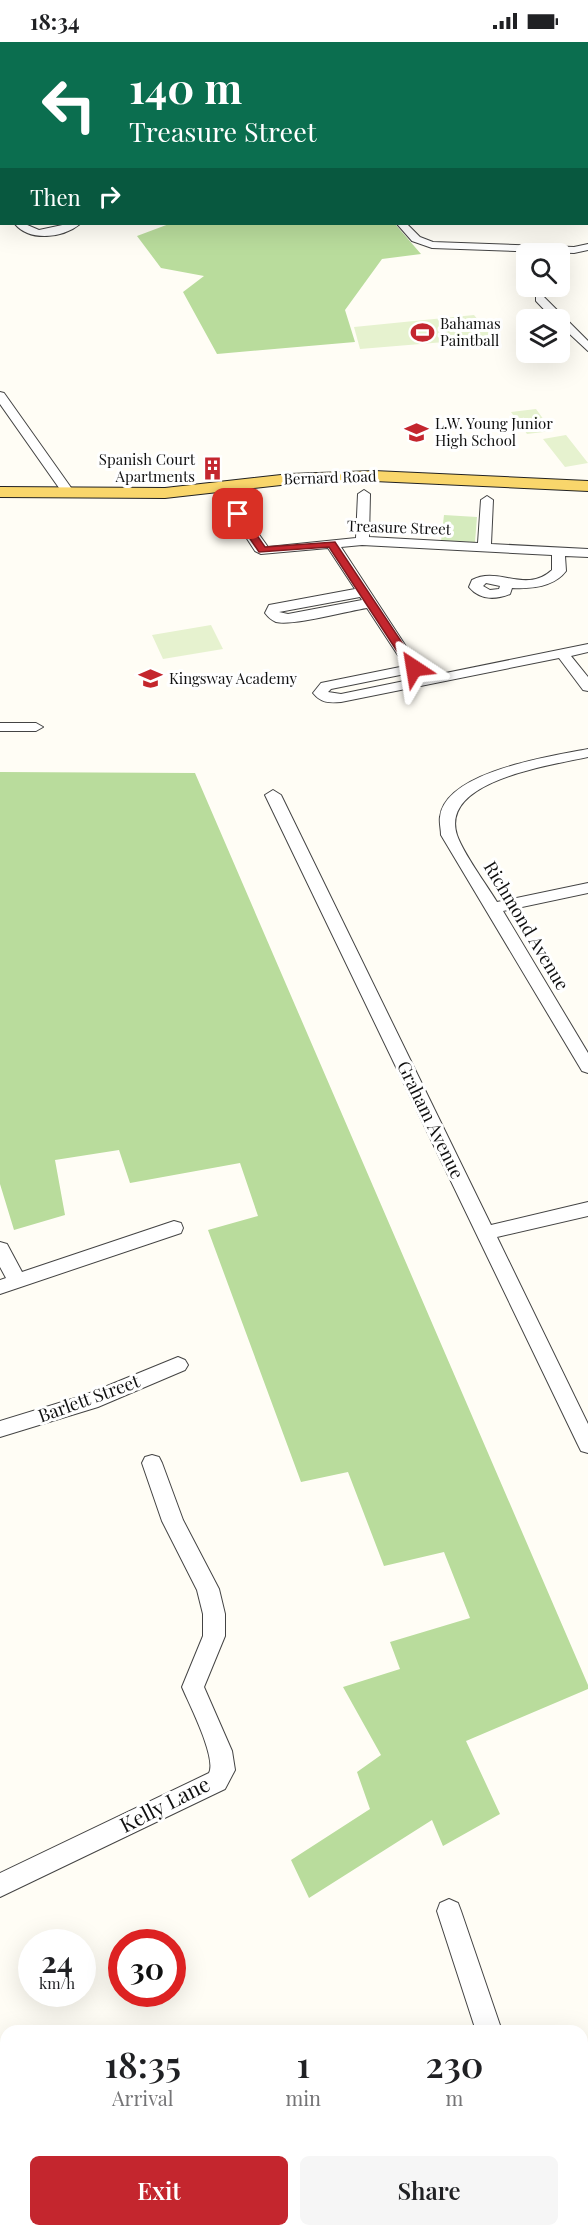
<!DOCTYPE html>
<style>
:root{--surface:#fff;--page:#f6f6f6;--text:#202124;--muted:#757577;--accent:#c4262e}
body{margin:0;font-family:"Playfair Display",serif;background:var(--page);color:var(--text);height:100vh;display:flex;flex-direction:column;font-size:22px;white-space:nowrap}
*{box-sizing:border-box;margin:0}
p{font-size:20px;color:var(--muted)}
.icon{flex:none;width:33px;height:33px;fill:none;stroke:currentColor;stroke-width:2;stroke-linecap:round;stroke-linejoin:round}
.map{position:relative;flex:1;overflow:hidden}
.drawer{position:absolute;left:0px;top:1983px;width:588px;height:212px;display:flex;flex-direction:column;background:var(--surface);border-radius:18px 18px 0 0;box-shadow:0 6px 24px #0002}
.drawer>*{flex:none}
.guide{position:absolute;left:0px;top:0px;width:588px;height:183px;box-shadow:0 6px 24px #0002;background:#0b6e4f;color:#fff;overflow:hidden}
.tools{position:absolute;left:516px;top:201px;display:grid;gap:12px}
.tools a{display:grid;place-items:center;width:54px;height:54px;border-radius:9px;background:var(--surface);box-shadow:0 6px 24px #0002;font-size:30px}
.speed{position:absolute;left:18px;top:1887px;display:flex;gap:12px;font-size:30px;font-weight:700;text-align:center}
.speed>*{display:grid;place-content:center;width:78px;height:78px;border-radius:50%;background:var(--surface);box-shadow:0 6px 24px #0002;line-height:1}
.speed small{font-size:15px;font-weight:400}
.speed .limit{border:9px solid #d22;background:#fff;color:#111}
.pin{position:absolute;display:grid;place-items:center;width:51px;height:51px;color:#fff;margin:-26px;border-radius:12px;box-shadow:0 3px 9px #0006}
.me{position:absolute;width:66px;margin:-33px;rotate:327deg;stroke-linejoin:round;filter:drop-shadow(0 0 4px #0008)}
.turn{display:flex;align-items:center;gap:21px;height:126px;padding:0 30px;font-size:27px}
.turn .icon{width:78px;height:78px;stroke-width:2.5}
.turn b{display:block;font-size:42px;line-height:51px}
.then{display:flex;align-items:center;height:57px;padding:0 30px;background:#0003;gap:12px;font-size:22px}
.eta{display:flex;justify-content:space-evenly;align-items:center;height:102px;text-align:center}
.eta b{font-size:36px;font-weight:600;line-height:42px}
.button{display:flex;gap:12px;margin-top:auto;padding:12px 30px}
.button a{flex:1;height:69px;border-radius:9px;background:var(--accent);color:#fff;font-size:24px;font-weight:600;line-height:69px;text-align:center}
.button a+a{background:var(--page);color:var(--text)}
.status{display:flex;justify-content:space-between;align-items:center;height:42px;padding:0 30px;background:var(--surface);direction:ltr}
.status svg{height:16px;fill:currentColor}
.map>svg:first-child{display:block}
.green{fill:#d5ebbd}
.forest{fill:#b9dc9c}
.cemetery{fill:#d9e3c4}
.pitch{fill:#e6f2cf}
.building{fill:#5a524d;stroke:#3f3936;stroke-width:1.5}
.lines{fill:none;stroke-linecap:round;stroke-linejoin:round}
.minor-casing{stroke:#444;stroke-width:2}
.major-casing{stroke:#222;stroke-width:2}
.minor{fill:#fff;fill-rule:evenodd}
.major{fill:#f9d66b;fill-rule:evenodd}
.route{fill:#c4262e;stroke:#7f191e;stroke-width:1.5}
.labels{text-anchor:middle;stroke-width:6;stroke-linejoin:round;paint-order:stroke}
.far-poi-label{font-size:15px;fill:#111;stroke:#fff;text-anchor:start}
.far-street-label{font-size:15px;fill:#111;stroke:#fff}
.street-label{font-size:18px;fill:#111;stroke:#fff}
.near-street-label{font-size:21px;fill:#111;stroke:#fff}
</style>
<div class="status"><b>18:34</b><svg viewBox="0 0 49 12"><path d="M0 12V9h3v3zM5 12V6h3v6zM10 12V3h3v9zM15 12V0h3v12zM26 1h20v11H26zM47 4h2v5h-2z"/></svg></div>
<div class="map">
<svg width="588" height="2194" viewBox="0 0 588 2194">
<rect width="100%" height="100%" fill="#fffdf5"/>
<path class="green" d="M444 473 477 475 475 500 441 499Z"/>
<path class="forest" d="M169 182H395L421 212 382 217 345 268 355 300 217 312 183 250 204 234 161 226 137 194Z
M0 730 195 731 588 1643V1647L466 1699 500 1772 443 1804 432 1778 309 1856 291 1818 370 1767 357 1730 381 1713 343 1645 400 1627 390 1600 470 1576 444 1510 384 1524 348 1430 301 1440 208 1188 258 1174 240 1121 130 1141 119 1108 55 1118 65 1173 14 1188 0 1142Z"/>
<path class="cemetery" d="M55 0H379L381 1 56 2Z"/>
<path class="pitch" d="M474 273 493 296 360 307 354 285Z
M536 367 552 389 527 392 511 370Z
M566 393 588 421 565 425 543 397Z
M211 583 223 607 163 617 152 593Z"/>
<path class="building" d="M0 10H2V43L0 41Z"/>
<g class="lines">
<defs>
<path id="minor" d="M388 0H404L387 2Z
M570 0H586L569 2Z
M586 28H588V34H586Z
M586 63H588V69H586Z
M586 116 588 117V123H586Z
M0 136H2V142H0Z
M15 182H25L39 188 67 182H80C63 196 30 200 15 182Z
M397 182H407L420 195 433 200 574 205 588 202V208L574 211 432 206 412 199Z
M536 255H544L588 299V309L560 283V278H554L536 259Z
M0 350 4 351 72 447V453H64L0 362Z
M364 448 370 452 369 495 478 501 481 458 487 454 493 458 491 502 588 507V515L565 514 566 529C554 545 531 547 512 546L510 552C495 558 480 558 469 545L472 538C498 524 526 552 552 528V513L362 503 341 505 426 635 588 602V610L571 614 588 635V649L583 648 559 616 341 660C329 661 321 661 313 651L321 641 405 624 367 566C347 569 294 584 276 580 271 578 268 575 265 571L269 563 355 547 328 506 261 512 255 509 227 466 228 463H238L268 505 356 496 358 452ZM486 541 500 544 499 547 490 548 483 544ZM360 555 362 558 288 572 279 570ZM410 631 414 637 341 652 328 650 331 647Z
M0 681H36L43 685 36 689H0Z
M588 707V715C553 723 439 738 457 793 463 811 486 842 497 860L588 841V851L503 869 588 1011V1031L582 1029 441 793C441 787 439 780 440 775 445 729 553 714 588 707Z
M273 748 281 753 491 1183 588 1160V1174L497 1195 588 1382V1411L581 1409 578 1403 265 753Z
M174 1179 181 1181 183 1186 181 1191 0 1252V1238L6 1236 0 1225V1200L7 1202 22 1230Z
M178 1315 185 1318 188 1323 185 1328 98 1365 0 1395V1379L85 1353Z
M152 1413 159 1415 162 1421 183 1478 219 1547 225 1572V1594L204 1645 232 1709 235 1728 225 1747 0 1855V1831L209 1731C217 1716 189 1662 182 1645L203 1594V1572L197 1548 162 1479 142 1421 145 1415Z
M449 1857 458 1861 461 1869 502 1989H476L437 1869 440 1861Z
M6 2105V2134L0 2136V2107Z
M286 2188H323L321 2194H283Z
M541 2188H568L570 2194H542Z"/>
<path id="major" d="M374 429 588 439V449L374 439 290 442 165 456 0 455V445L165 446 290 432Z"/>
</defs>
<use href="#minor" class="minor-casing"/>
<use href="#major" class="major-casing"/>
<use href="#minor" class="minor"/>
<use href="#major" class="major"/>
</g>
<path class="route" d="M234 470H241L265 505 335 500 419 626 418 629H410L329 505 259 510 233 472Z"/>
<defs>
<symbol id="stadium-bare" viewBox="-9 -9 18 18"><path d="M0-5a6.5 5 0 1 0 0 10a6.5 5 0 1 0 0-10ZM-3.5-1.8h7v3.6h-7Z" fill="#c4262e" stroke="#fff" stroke-width="2.5" paint-order="stroke"/></symbol>
<symbol id="school-bare" viewBox="-9 -9 18 18"><path d="M0-5L7-2L0 1L-7-2ZM-4 1L0 2.5L4 1V4Q0 6-4 4Z" fill="#c4262e" stroke="#fff" stroke-width="2.5" paint-order="stroke"/></symbol>
<symbol id="building-bare" viewBox="-9 -9 18 18"><path d="M-4-6H4V6H1V3H-1V6H-4ZM-2.5-4.3h1.7v1.8h-1.7ZM.8-4.3h1.7v1.8H.8ZM-2.5-1h1.7V.8h-1.7ZM.8-1h1.7V.8H.8Z" fill="#c4262e" stroke="#fff" stroke-width="2.5" paint-order="stroke"/></symbol>
</defs>
<g fill-rule="evenodd">
<use href="#stadium-bare" x="406" y="274" width="33" height="33"/>
<use href="#school-bare" x="400" y="374" width="33" height="33"/>
<use href="#building-bare" x="196" y="410" width="33" height="33"/>
<use href="#school-bare" x="134" y="620" width="33" height="33"/>
</g>
<g class="labels">
<g class="far-poi-label">
<text x="440" y="287">Bahamas<tspan x="440" dy="17">Paintball</tspan></text>
<text x="435" y="387">L.W. Young Junior<tspan x="435" dy="17">High School</tspan></text>
<text x="195" y="423" text-anchor="end">Spanish Court<tspan x="195" dy="17">Apartments</tspan></text>
<text x="169" y="642">Kingsway Academy</text>
</g>
<g class="far-street-label">
<text transform="translate(330 436) rotate(-2)" y="5">Bernard Road</text>
<text transform="translate(399 486) rotate(2)" y="5">Treasure Street</text>
</g>
<g class="street-label">
<text transform="translate(526 884) rotate(59)" y="6">Richmond Avenue</text>
<text transform="translate(430 1078) rotate(64)" y="6">Graham Avenue</text>
<text transform="translate(89 1357) rotate(-20)" y="6">Barlett Street</text>
</g>
<g class="near-street-label">
<text transform="translate(165 1763) rotate(-27)" y="7">Kelly Lane</text>
</g>
</g>
</svg>
<div class="tools">
<a><svg class="icon" aria-label="search" viewBox="0 0 24 24"><circle cx="10" cy="10" r="6"/><path d="M15 15l6 6"/></svg></a>
<a><svg class="icon" aria-label="layers" viewBox="0 0 24 24"><path d="M12 4l9 5-9 5-9-5zM3 14l9 5 9-5"/></svg></a>
</div>
<div class="speed"><div>24<small>km/h</small></div><div class="limit">30</div></div>
<div class="pin" style="left:238px;top:472px;background:#d93025"><svg class="icon" aria-label="arrive" viewBox="0 0 24 24"><path d="M6 21V4h12l-3 4 3 4H6"/></svg></div>
<svg class="me" style="left:414px;top:626px" viewBox="-20 -20 40 40"><path d="M0-17L14 15 0 8-14 15z" fill="#c4262e" stroke="#fff" stroke-width="4"/></svg>
<div class="guide">
<div class="turn"><svg class="icon" aria-label="left" viewBox="0 0 24 24"><path d="M17 20v-9H6M10 6l-5 5 5 5"/></svg><div><b>140 m</b>Treasure Street</div></div>
<div class="then">Then<svg class="icon" aria-label="right" viewBox="0 0 24 24"><path d="M7 20v-9h11M14 6l5 5-5 5"/></svg></div>
</div>
<section class="drawer">
<div class="eta">
<div><b>18:35</b><p>Arrival</p></div>
<div><b>1</b><p>min</p></div>
<div><b>230</b><p>m</p></div>
</div>
<div class="button"><a>Exit</a><a>Share</a></div>
</section>
</div>
